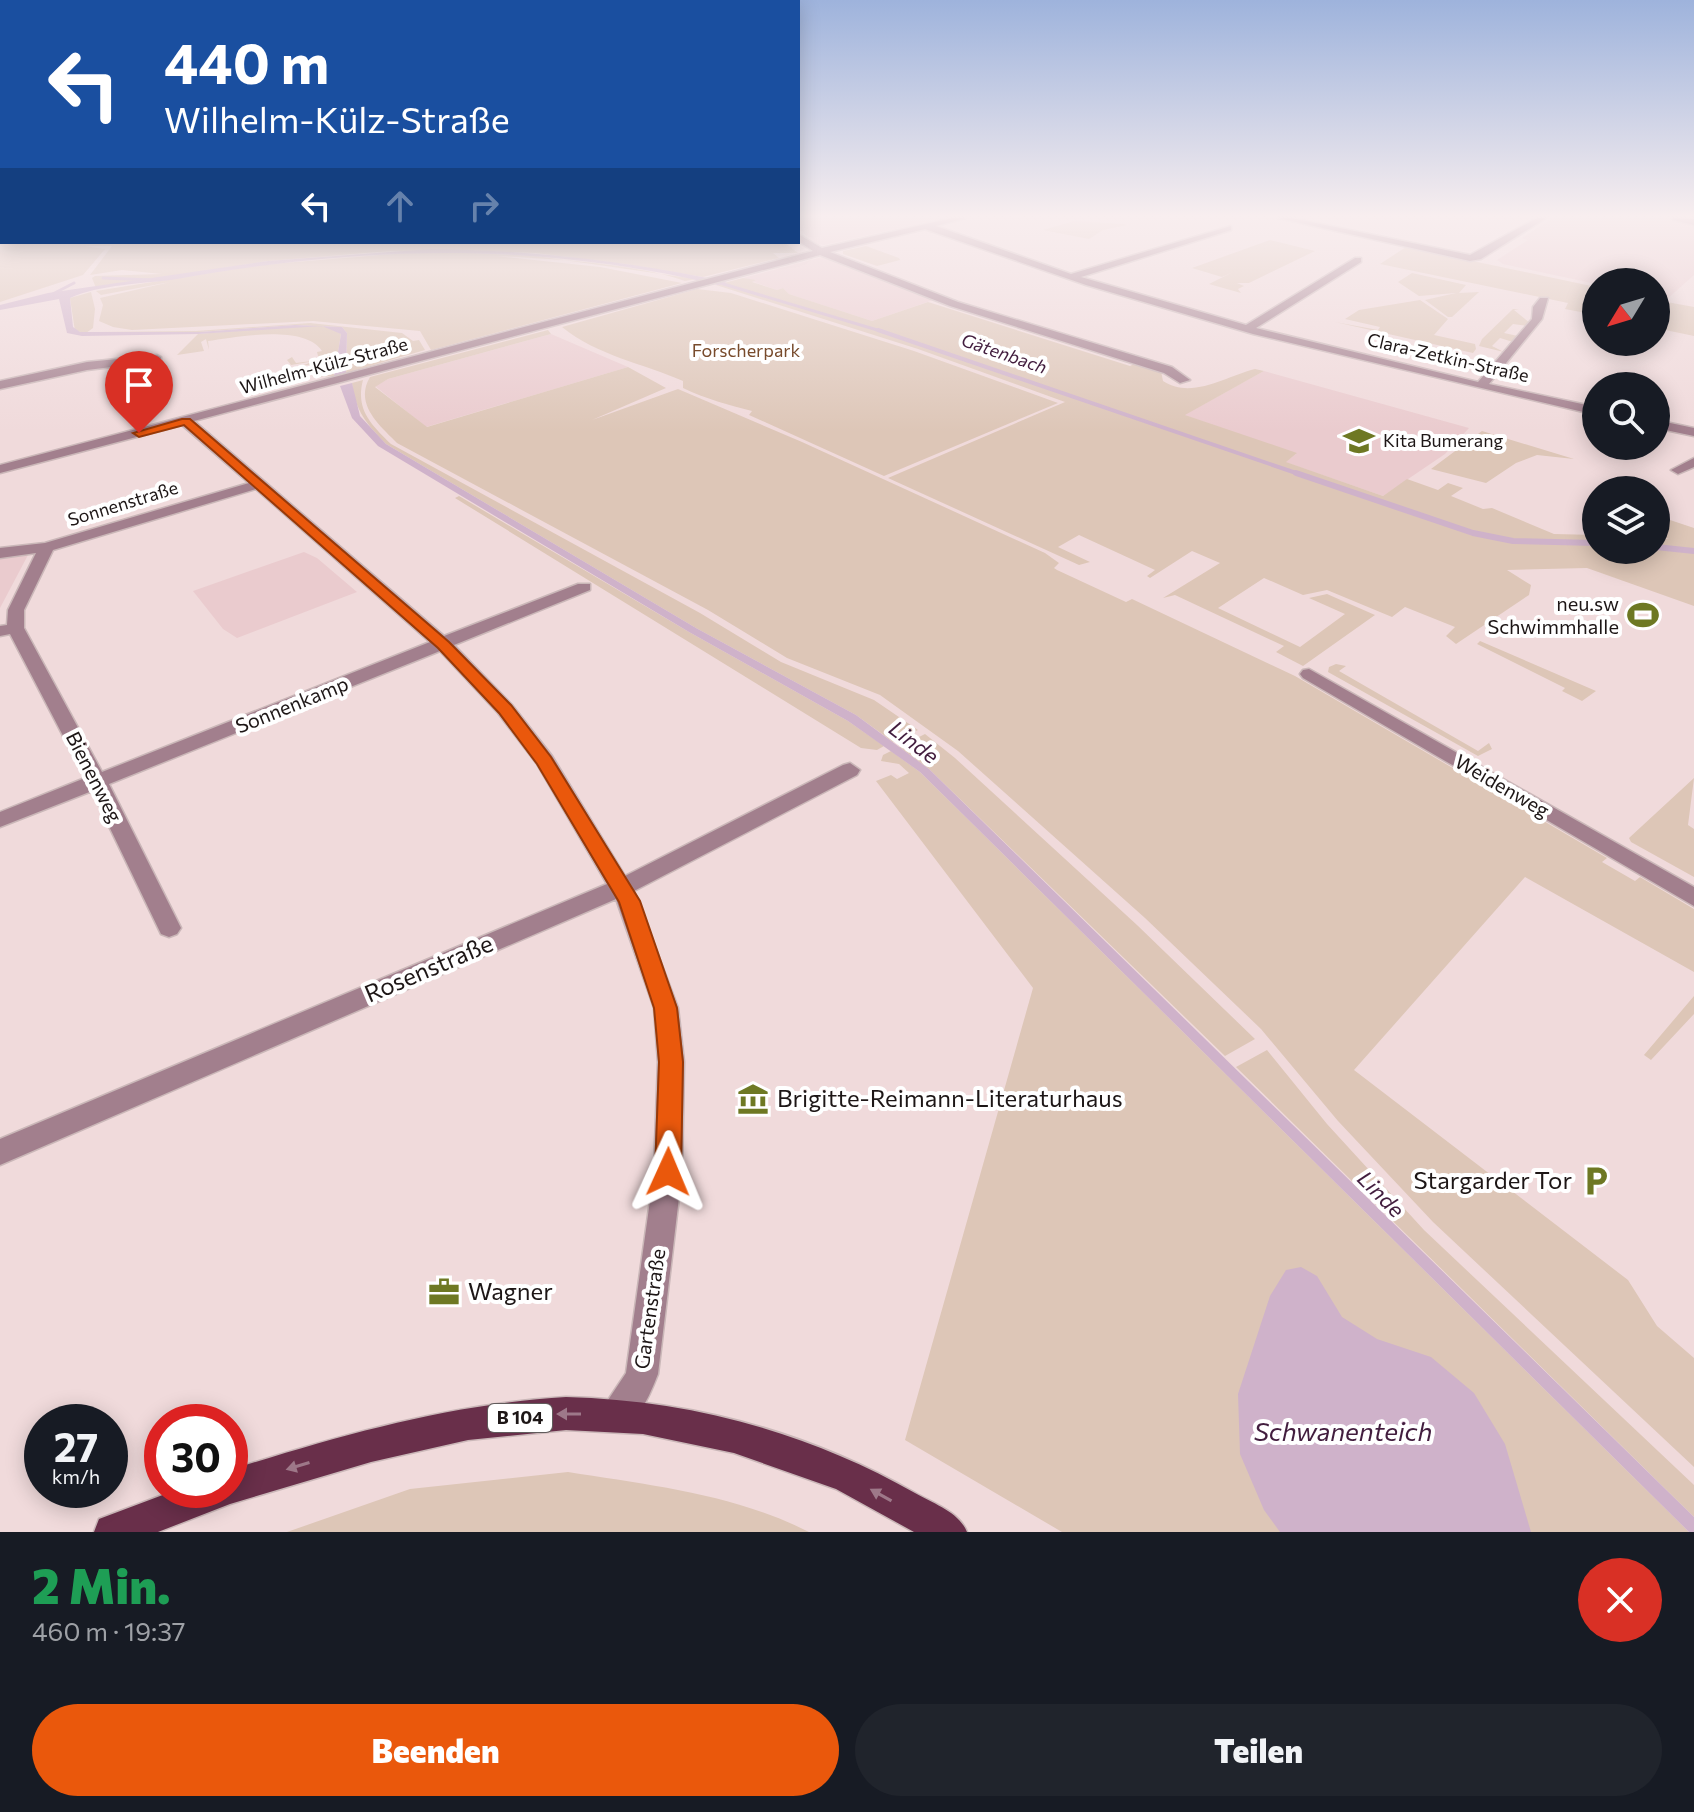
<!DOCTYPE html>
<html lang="de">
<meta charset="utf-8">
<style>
:root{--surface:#171b24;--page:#20242c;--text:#f1f3f6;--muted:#9ea1a6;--accent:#ea580c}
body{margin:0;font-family:Commissioner,sans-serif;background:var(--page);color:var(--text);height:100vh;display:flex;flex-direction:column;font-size:30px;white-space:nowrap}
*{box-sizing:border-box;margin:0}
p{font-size:26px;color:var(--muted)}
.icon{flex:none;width:44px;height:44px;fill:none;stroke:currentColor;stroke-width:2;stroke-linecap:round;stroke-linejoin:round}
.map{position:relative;height:1532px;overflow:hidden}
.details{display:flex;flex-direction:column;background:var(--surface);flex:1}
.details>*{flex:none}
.guide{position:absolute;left:0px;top:0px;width:800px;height:244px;box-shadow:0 4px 20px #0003;background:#1a4fa0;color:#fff;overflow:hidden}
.needle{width:52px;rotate:232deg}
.tools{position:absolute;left:1582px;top:268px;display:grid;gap:16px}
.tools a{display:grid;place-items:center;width:88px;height:88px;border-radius:50%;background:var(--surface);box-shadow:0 4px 20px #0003;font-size:40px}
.speed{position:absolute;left:24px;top:1404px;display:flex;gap:16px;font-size:40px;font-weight:700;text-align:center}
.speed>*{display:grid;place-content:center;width:104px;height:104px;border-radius:50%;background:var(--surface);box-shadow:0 4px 20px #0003;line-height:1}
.speed small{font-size:20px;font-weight:400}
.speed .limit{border:12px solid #d22;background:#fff;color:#111}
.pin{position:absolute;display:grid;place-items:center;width:68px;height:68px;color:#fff;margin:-82px -34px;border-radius:50% 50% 50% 0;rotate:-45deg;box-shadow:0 0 8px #0007}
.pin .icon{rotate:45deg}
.me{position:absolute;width:88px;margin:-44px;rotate:1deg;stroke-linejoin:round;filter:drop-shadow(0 0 6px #0008)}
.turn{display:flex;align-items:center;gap:28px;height:168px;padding:0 32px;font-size:36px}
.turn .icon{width:104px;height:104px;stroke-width:2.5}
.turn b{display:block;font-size:56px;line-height:68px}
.lanes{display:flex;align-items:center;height:76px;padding:0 32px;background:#0003;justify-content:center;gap:40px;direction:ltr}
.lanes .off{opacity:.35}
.round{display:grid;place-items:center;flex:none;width:84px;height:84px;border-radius:42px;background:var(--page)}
.summary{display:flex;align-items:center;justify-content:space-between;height:136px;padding:0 32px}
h1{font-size:48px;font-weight:800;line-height:60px;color:#1e9e55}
.cta{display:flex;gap:16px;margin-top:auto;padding:16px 32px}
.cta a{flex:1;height:92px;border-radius:48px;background:var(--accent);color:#fff;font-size:32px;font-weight:800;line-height:92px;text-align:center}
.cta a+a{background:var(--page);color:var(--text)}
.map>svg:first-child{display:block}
.built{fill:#eacbce}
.green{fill:#ddc6b7}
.water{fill:#cfb2ca}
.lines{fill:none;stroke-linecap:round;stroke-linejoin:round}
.stream-far2{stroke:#cfb2ca;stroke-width:3}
.stream-far1{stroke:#cfb2ca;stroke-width:4}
.stream{stroke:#cfb2ca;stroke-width:6}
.minor-casing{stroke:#cab7b8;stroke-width:3}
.major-casing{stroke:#cab7b8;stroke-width:3}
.minor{fill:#a27f8d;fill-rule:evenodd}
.major{fill:#692f4a;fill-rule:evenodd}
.oneway{fill:#9e7889}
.route{fill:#ea580c;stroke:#983908;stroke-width:2}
.labels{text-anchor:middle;stroke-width:8;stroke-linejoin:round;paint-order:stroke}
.far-park-label{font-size:18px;fill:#784b2c;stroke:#fff}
.far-water-label{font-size:18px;font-style:italic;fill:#421d3e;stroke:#fff}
.far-street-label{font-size:18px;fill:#1d1616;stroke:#fff}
.far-poi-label{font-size:18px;fill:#1d1616;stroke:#fff;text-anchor:start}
.shield{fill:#fff;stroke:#615c5c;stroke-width:2}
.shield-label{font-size:18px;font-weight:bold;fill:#1d1616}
.poi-label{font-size:20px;fill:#1d1616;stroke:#fff;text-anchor:end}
.street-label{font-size:20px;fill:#1d1616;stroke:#fff}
.water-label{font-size:22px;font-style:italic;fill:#421d3e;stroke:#fff}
.near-street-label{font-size:24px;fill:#1d1616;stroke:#fff}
.near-poi-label{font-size:24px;fill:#1d1616;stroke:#fff;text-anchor:start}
.near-water-label{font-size:26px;font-style:italic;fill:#421d3e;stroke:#fff}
</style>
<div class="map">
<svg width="1694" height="1532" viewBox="0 0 1694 1532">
<rect width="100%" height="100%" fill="#f0dadb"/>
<path class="built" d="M798 218H944L824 245 817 244 798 229Z
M1553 218H1666L1694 225V275L1667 299 1656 296V282L1596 284 1503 264 1497 260 1528 240 1522 238Z
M822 257 831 258 936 299 872 321 789 294 783 288 777 290 743 278Z
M551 334 628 367 426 427 375 386 388 379Z
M1264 371 1469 428 1445 454 1383 496 1285 462 1296 454 1184 415Z
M304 552 317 558 357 592 237 638 223 629 193 591Z
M28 555 0 608V559Z"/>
<path class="green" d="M1074 221 1123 224 1127 225 1103 230 1089 239 1043 230Z
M1270 240 1315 251 1249 283H1237L1244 286 1238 289 1241 293 1209 284 1233 272 1222 277 1192 268Z
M784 242 798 253H773L779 258 703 277 625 264 535 253 463 250 390 251 268 261 96 288 92 278 95 276 162 274 122 270 90 275 112 246H85L105 249 83 275 0 302V243Z
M866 246 899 258 900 260 877 266 843 254V251Z
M1406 247 1596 287V315L1565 309 1568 303 1380 264Z
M430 251 536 256 696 279 685 281C635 263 550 259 497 256L600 267 682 283 431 350 420 331 313 321 132 330 113 327 99 321 103 305 100 298 170 282 101 295 96 291 259 265Z
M1412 273 1466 285 1459 293 1479 292 1452 317H1448L1425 300 1456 293 1419 296 1398 282Z
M743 278 756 280 752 282 777 290 783 288 789 294 872 321 928 302 1130 366 1136 363 1161 371 1163 381C1192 400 1226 376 1255 369L1264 371 1185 415 1297 453 1286 462 1383 496 1407 479 1438 490 1448 483 1463 488 1451 496 1483 509 1492 508 1554 534 1596 535V550H1656V538L1669 539 1656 535V527L1667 519 1694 528V606L1587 568 1507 570 1531 585 1529 595 1456 644 1446 636 1455 627 1405 607 1392 617 1327 590 1303 595 1264 578 1218 608 1300 647 1345 614 1309 598 1327 594 1375 615 1303 666 1276 652 1284 646 1175 595 1163 598 1220 563 1192 551 1150 578 1147 576 1155 570 1079 535 1058 547 1090 562 1079 565 888 478 1065 402 918 349 716 285Z
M697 289 731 293 914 351 1058 403 884 476 749 415 752 411C729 405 706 399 683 388V381C642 363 598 356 562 327Z
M91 292 95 309 93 328 86 333 75 331 70 298Z
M1420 300 1448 319 1434 335 1475 344 1476 349 1473 353 1335 322 1378 330 1380 327 1345 319 1359 310Z
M1656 300 1694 307V336L1656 328Z
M1513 309H1519L1514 310 1530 323 1527 326 1513 324 1504 333 1518 336 1513 342 1500 338 1492 346 1504 352 1479 346 1482 339Z
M310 323 402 333 413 341 419 340 425 350 346 373 347 333 342 327 295 325 200 332H97L196 331Z
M294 326C310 326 329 323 341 334L334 376 312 377 322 373 313 364 301 366 315 361 291 365 287 360 292 357 296 363 319 360 317 352 322 351C304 324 236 337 208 341L209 350 206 339 201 342 204 351 177 355 198 334Z
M548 330 551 334 388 379 375 387 427 427 628 367 666 388 592 420 678 389 802 442 1045 553 1059 563 1054 568 1057 570 1126 602 1132 599 1295 676 1607 858 1602 862 1635 881 1640 877 1694 909V972L1525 877 1354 1070 1628 1280 1657 1326 1694 1358V1467L1433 1222 1338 1121 1261 1029 1145 918 958 751 880 695 787 658 708 610 397 443C379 425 354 404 370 377Z
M363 380C355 410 372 425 391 444L700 613 781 662 874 700 918 730 893 742 856 715 696 628 386 444C367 424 355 411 352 383Z
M1482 431 1574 459 1537 455 1516 463 1486 483 1431 469Z
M459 496 689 632 848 721 884 746 877 750 861 748 455 498Z
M1480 641 1596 691 1582 701 1562 691 1565 688 1477 644Z
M1336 664 1346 666 1339 671 1478 751 1489 743 1492 749 1478 756 1328 672 1329 667Z
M925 734 955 758 1137 925 1255 1039 1225 1056 929 769 899 747Z
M891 751 920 772 1689 1532H1062L905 1440 1033 988 876 781 891 775 897 779 909 773 899 764 881 761 883 755Z
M1694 778 1688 825 1694 829V877L1631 842 1629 838Z
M1694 996V1014L1651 1060 1644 1055Z
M1267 1050 1327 1124 1424 1230 1694 1485V1517L1236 1067Z
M568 1472C649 1485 735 1494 809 1532H287L410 1489Z"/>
<path class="water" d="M431 249C531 250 629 261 727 282L718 285C536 241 360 246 177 279 143 284 101 284 70 298L73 327 80 332H200L295 325 342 327 347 333 346 373 334 376 341 334 322 326 198 334 82 336 67 333 59 299 0 310V305L48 293 268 261Z
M352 383 360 416 386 444 696 628 856 715 929 769 1694 1517V1532H1689L920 772 848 721 689 632 378 446 352 418 340 386Z
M1301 1267 1317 1276 1342 1317 1377 1339 1431 1357 1474 1393 1505 1444 1531 1532H1280L1264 1510 1240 1454 1238 1394 1270 1296 1286 1270Z"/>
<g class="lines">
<path class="stream-far2" d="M103 278 153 280
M717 282 884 332
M45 298 74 283"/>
<path class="stream-far1" d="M878 330 1302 475"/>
<path class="stream" d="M1296 473 1473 533 1513 541 1596 543
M1656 547 1694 551"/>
<defs>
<path id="minor" d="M952 218H966L936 226 1071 274 1231 226V230L1081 277 1246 325 1355 258H1361V262L1256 328 1478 382 1532 319 1533 307 1540 298H1548L1542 319 1489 384 1596 407V415L1253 334 1086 285 925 229 830 252 958 302 1172 367 1190 380 1180 383 1164 373 950 306 820 255 194 421 444 636 578 584H590V590L454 645 512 705 552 756 625 876 843 765 850 763 860 770 857 775 634 891 678 1008 684 1062 682 1172 658 1374C649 1397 639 1422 615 1432L603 1427 598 1415 626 1373 654 1172 658 1062 654 1008 616 899 0 1165V1139L607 884 537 764 498 713 440 651 109 784 181 928 177 934 169 937 161 934 92 791 0 827V812L85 778 10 634 0 636V626L7 625 8 610 36 553 0 558V548L45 543 249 483 182 425 0 473V465L813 251 798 241V234L822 248ZM256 489 430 642 102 772 24 628V610L53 550Z
M1278 218H1292L1470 255 1537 218H1546L1481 259 1470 261Z
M1672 218 1694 219V225L1673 220Z
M157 355 161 357V361L87 370 0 389V381L87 362Z
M1656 420 1694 428V436L1656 428Z
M1694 458V467L1678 474 1671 470Z
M1309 669 1694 887V906L1303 678 1300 674 1303 670Z"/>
<path id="major" d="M0 237 2 242H5L0 243Z
M566 1397C689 1400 808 1432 915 1493 934 1504 959 1512 967 1532H914L836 1489 734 1453 643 1434 566 1430 468 1440 371 1462 230 1504 158 1532H94L99 1519 176 1490H230V1470C341 1435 450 1404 566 1397Z"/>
</defs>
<use href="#minor" class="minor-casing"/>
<use href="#major" class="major-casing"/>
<use href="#minor" class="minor"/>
<use href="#major" class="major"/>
</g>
<defs><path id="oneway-solid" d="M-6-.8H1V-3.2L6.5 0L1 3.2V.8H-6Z" transform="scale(2)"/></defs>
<g class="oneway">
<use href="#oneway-solid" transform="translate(569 1414) rotate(-180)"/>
<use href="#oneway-solid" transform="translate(298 1466) rotate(163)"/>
<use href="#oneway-solid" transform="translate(881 1495) rotate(-151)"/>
</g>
<linearGradient id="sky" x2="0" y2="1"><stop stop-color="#9eb3dc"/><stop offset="0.5" stop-color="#f8eeef"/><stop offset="1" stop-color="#f8eeef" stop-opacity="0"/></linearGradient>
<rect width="1694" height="432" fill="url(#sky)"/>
<path class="route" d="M182 419H190L449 642 511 705 551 757 640 901 677 1008 683 1062 681 1172 677 1180 668 1184 659 1180 655 1172 659 1062 654 1008 619 902 537 764 499 713 438 648 184 425 139 437 133 433Z"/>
<defs>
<symbol id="school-bare" viewBox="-9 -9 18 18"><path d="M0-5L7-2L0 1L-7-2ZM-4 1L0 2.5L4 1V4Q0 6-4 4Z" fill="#6e7823" stroke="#fff" stroke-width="2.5" paint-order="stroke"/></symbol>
<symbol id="stadium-bare" viewBox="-9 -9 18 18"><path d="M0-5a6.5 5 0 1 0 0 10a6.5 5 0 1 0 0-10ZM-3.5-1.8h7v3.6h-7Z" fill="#6e7823" stroke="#fff" stroke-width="2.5" paint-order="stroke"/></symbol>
<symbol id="museum-bare" viewBox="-9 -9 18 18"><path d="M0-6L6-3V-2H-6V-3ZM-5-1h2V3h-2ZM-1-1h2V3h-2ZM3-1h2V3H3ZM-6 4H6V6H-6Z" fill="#6e7823" stroke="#fff" stroke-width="2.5" paint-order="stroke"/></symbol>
<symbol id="parking-bare" viewBox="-9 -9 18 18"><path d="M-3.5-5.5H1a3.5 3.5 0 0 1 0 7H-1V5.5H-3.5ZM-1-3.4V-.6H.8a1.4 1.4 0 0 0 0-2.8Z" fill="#6e7823" stroke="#fff" stroke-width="2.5" paint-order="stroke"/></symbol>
<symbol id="office-bare" viewBox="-9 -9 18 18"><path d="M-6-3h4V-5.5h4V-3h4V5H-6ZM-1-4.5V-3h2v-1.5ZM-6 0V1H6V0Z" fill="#6e7823" stroke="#fff" stroke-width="2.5" paint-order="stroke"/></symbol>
</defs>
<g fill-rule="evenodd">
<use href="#school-bare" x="1337" y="419" width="44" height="44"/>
<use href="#stadium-bare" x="1621" y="593" width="44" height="44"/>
<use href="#museum-bare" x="731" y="1077" width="44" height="44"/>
<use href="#parking-bare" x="1574" y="1159" width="44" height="44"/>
<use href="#office-bare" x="422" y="1270" width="44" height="44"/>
</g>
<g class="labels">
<g class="far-park-label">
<text x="746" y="357">Forscherpark</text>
</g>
<g class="far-water-label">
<text transform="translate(1004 354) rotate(19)" y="6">Gätenbach</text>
</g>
<g class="far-street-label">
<text transform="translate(1448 358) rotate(13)" y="6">Clara-Zetkin-Straße</text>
<text transform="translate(324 366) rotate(-15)" y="6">Wilhelm-Külz-Straße</text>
<text transform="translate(123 504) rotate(-17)" y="6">Sonnenstraße</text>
</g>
<g class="far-poi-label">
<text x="1383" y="447">Kita Bumerang</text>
</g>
<rect class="shield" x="488" y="1404" width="64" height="28" rx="6"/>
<g class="shield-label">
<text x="520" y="1424">B 104</text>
</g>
<g class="poi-label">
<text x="1619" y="611">neu.sw<tspan x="1619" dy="23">Schwimmhalle</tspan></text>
</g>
<g class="street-label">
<text transform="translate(292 705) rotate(-22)" y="7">Sonnenkamp</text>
<text transform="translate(94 777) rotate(63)" y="7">Bienenweg</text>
<text transform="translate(1502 786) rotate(30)" y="7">Weidenweg</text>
<text transform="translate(650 1309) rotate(-82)" y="7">Gartenstraße</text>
</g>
<g class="water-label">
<text transform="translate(914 742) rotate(37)" y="8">Linde</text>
<text transform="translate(1381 1194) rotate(45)" y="8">Linde</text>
</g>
<g class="near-street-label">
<text transform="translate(429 969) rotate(-23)" y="8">Rosenstraße</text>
</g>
<g class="near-poi-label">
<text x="777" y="1107">Brigitte-Reimann-Literaturhaus</text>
<text x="1572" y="1189" text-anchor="end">Stargarder Tor</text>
<text x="468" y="1300">Wagner</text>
</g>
<g class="near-water-label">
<text x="1343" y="1441">Schwanenteich</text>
</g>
</g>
</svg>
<div class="tools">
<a><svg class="needle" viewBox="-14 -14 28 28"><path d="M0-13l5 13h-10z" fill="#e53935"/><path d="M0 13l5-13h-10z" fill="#9ea1a6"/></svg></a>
<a><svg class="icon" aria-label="search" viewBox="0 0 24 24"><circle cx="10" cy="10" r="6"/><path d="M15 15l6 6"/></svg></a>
<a><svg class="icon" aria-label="layers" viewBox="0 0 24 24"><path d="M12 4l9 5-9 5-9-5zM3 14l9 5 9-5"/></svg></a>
</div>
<div class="speed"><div>27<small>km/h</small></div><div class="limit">30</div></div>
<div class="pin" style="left:139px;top:433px;background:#d93025"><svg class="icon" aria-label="arrive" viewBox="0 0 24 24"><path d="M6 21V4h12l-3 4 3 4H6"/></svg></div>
<svg class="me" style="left:668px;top:1172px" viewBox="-20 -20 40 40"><path d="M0-17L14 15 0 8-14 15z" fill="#ea580c" stroke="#fff" stroke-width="4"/></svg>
<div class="guide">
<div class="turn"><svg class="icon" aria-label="left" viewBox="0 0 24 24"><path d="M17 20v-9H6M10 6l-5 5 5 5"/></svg><div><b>440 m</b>Wilhelm-Külz-Straße</div></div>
<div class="lanes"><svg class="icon" aria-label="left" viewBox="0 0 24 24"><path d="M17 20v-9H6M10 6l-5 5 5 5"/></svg><svg class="icon off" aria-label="ahead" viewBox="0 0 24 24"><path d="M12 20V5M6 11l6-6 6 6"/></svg><svg class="icon off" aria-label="right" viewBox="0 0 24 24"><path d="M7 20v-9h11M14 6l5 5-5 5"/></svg></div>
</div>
</div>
<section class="details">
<div class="summary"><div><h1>2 Min.</h1><p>460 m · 19:37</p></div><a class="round" style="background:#d93025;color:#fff"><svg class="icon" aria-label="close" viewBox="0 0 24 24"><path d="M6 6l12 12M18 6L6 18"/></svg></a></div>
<div class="cta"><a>Beenden</a><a>Teilen</a></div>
</section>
